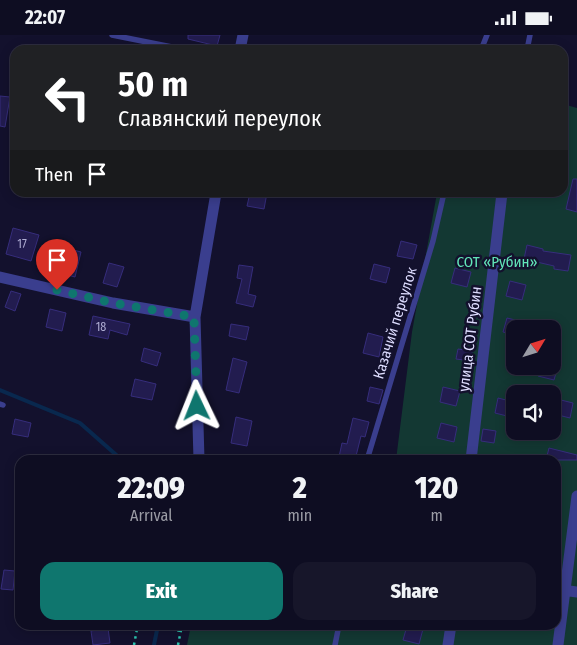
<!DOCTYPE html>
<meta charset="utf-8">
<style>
:root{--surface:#0e0d22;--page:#17162a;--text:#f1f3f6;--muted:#9b9ca5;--line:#2e2d40;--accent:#0f766e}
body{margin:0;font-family:"Fira Sans Condensed",sans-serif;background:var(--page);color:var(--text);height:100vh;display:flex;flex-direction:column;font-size:19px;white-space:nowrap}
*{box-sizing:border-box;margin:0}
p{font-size:16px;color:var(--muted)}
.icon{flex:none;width:28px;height:28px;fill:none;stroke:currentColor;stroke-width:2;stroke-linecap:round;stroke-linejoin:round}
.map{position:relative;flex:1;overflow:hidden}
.sheet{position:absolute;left:15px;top:420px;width:546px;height:175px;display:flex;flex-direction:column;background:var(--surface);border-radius:15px;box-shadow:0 2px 12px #0003,0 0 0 1px var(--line)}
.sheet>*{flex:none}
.top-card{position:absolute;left:10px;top:10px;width:558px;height:152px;border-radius:15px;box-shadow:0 2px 12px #0003,0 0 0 1px var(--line);background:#202124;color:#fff;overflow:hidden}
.needle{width:32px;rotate:52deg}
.buttons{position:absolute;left:506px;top:285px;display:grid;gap:10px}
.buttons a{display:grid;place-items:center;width:55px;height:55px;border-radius:10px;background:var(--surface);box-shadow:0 2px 12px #0003,0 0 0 1px var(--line);font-size:25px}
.pin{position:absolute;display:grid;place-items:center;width:42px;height:42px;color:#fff;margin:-51px -21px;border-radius:50% 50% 50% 0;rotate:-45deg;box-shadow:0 0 5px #0007}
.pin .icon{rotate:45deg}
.me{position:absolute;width:55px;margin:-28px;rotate:358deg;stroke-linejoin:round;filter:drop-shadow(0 0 4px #0008)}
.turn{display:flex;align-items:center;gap:18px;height:105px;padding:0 25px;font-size:22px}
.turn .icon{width:65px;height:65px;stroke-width:2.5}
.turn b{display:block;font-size:35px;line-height:42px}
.then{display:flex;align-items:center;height:48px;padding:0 25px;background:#0003;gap:10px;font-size:19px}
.eta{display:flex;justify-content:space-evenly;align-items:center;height:85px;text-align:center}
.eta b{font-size:30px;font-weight:800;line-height:35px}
.action{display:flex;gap:10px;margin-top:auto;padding:10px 25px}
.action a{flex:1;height:58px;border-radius:15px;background:var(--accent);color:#fff;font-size:20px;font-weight:800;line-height:58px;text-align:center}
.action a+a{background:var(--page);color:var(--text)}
.status{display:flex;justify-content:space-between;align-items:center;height:35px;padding:0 25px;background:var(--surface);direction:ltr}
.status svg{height:14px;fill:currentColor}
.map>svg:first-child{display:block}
.green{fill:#133833;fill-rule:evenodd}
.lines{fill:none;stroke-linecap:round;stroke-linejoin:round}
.stream{stroke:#09284e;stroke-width:4}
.building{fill:#221c4f;stroke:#362d7c}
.path{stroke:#2cc4ae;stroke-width:2.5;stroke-dasharray:2.5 4;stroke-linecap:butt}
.lane{stroke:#3a3e8e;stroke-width:5.5}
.street{stroke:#3a3e8e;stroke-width:11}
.route{stroke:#0f766e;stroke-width:9;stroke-dasharray:0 16.2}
.labels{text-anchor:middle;stroke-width:5;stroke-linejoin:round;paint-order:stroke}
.number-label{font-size:12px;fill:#afadd3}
.park-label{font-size:15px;fill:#62e6b9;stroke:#13112d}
.street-label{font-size:15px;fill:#deddff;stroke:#13112d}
</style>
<div class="status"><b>22:07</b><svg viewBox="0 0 49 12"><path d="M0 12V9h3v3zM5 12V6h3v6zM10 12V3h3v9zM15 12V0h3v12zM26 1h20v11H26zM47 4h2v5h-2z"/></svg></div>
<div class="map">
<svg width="577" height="610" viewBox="0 0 577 610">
<rect width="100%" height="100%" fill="#13112d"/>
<path class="green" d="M563 69 577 73V610H187L191 590H556V425H396L412 297 437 158H562ZM515 294H552V331H515ZM515 359H552V396H515Z"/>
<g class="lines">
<path class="stream" d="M0 355 80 388 122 425
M154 610 158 590"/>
</g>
<path class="building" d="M188 0H220L217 11 188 4Z
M0 61 10 62 5 92 0 91Z
M573 144H577V177L566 174Z
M250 158H267L264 174 247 171Z
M13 193 39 200 31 226 6 219Z
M401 206 417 210 413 224 397 221Z
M527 210 543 214V216L571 220 568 236 554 234V231L524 224Z
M62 212 81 217 75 242 56 237Z
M109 228 124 232 117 252 103 248Z
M374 229 390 233 386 248 370 244Z
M239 230 253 232 248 259 256 261 253 272 236 268 242 244 237 243Z
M455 233 471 237 467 252 451 248Z
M510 246 526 250 522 265 506 261Z
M11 256 21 259 15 276 5 272Z
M50 274 66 278 62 296 46 292Z
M93 281 130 289 127 300 110 295 108 304 89 300Z
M507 283 536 290 535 294H515V300L503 297Z
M231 289 249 292 246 305 229 301Z
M368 298 383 302 379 322 363 318Z
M144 313 161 318 157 331 141 326Z
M458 314 472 316 471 326 456 324Z
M233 323 247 327 239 358 226 355Z
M541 331H558L554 345 538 341Z
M135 344 156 349 152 365 131 361Z
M370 352 383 355 379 369 367 366Z
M443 352 460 356 456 371 440 367Z
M498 363 514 367 511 382 495 378Z
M557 364 573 368 570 383 554 379Z
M236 382 252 386 247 411 231 408Z
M353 383 369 387 365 402 361 401 355 425H350L339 422 342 408 347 409Z
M15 384 31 388 28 402 12 399Z
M441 388 457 392 454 407 437 403Z
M483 394 496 396 494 408 481 406Z
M549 413 577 420V425H546Z
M4 535 15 536 13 555 1 554Z
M407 591 423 594 419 609 403 605Z
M108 593 110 608 93 610 91 596Z"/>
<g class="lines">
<path class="path" d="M134 610 137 594 142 590 181 596
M178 610 182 590"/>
<path class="lane" d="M112 0 187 15
M481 15 487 0
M527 15 530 0
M0 369 3 370
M367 425 433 206 444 158
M335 610 339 590"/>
<path class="street" d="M240 15 243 0
M0 242 113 268 195 282
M199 425 195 282 216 158
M471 425 502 158
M556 554 577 557
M448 610 451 590
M558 610 577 461"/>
</g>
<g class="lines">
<path class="route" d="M57 255 113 268 194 282 197 371"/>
</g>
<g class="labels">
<g class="number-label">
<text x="22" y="213">17</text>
<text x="101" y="296">18</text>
</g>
<g class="park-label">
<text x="497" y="232">СОТ «Рубин»</text>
</g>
<g class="street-label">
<text transform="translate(395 288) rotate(-73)" y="5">Казачий переулок</text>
<text transform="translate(470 304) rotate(-83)" y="5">улица СОТ Рубин</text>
</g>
</g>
</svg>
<div class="buttons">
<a><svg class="needle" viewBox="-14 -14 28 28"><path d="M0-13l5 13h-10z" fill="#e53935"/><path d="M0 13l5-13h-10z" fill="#9b9ca5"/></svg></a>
<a><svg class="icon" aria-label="sound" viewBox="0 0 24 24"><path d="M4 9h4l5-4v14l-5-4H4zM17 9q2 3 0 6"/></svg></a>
</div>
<div class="pin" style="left:57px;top:255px;background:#d93025"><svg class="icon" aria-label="arrive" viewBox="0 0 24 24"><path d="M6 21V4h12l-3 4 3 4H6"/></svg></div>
<svg class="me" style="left:197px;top:371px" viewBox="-20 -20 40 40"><path d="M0-17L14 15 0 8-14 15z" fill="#0f766e" stroke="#fff" stroke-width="4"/></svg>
<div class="top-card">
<div class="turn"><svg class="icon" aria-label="left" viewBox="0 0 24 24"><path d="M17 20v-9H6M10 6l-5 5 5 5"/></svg><div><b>50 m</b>Славянский переулок</div></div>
<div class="then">Then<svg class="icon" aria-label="arrive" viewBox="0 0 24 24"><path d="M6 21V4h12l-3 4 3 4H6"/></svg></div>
</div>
<section class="sheet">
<div class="eta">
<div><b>22:09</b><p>Arrival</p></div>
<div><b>2</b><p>min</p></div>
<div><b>120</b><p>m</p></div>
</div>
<div class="action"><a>Exit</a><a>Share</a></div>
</section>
</div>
